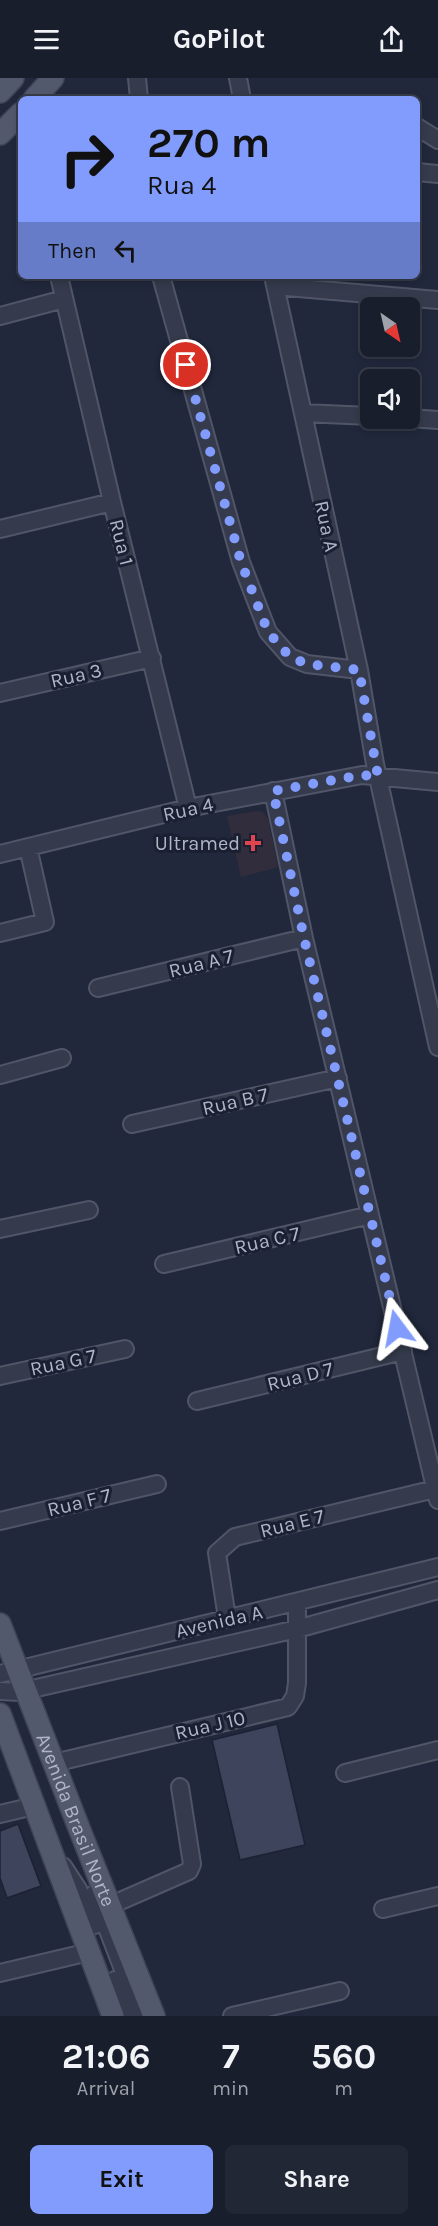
<!DOCTYPE html>
<style>
:root{--surface:#191e2d;--page:#222735;--text:#f1f3f6;--muted:#9fa2aa;--line:#373c49;--accent:#819cfc}
body{margin:0;font-family:Karla,sans-serif;background:var(--page);color:var(--text);height:100vh;display:flex;flex-direction:column;font-size:22px;white-space:nowrap}
*{box-sizing:border-box;margin:0}
p{font-size:20px;color:var(--muted)}
.icon{flex:none;width:33px;height:33px;fill:none;stroke:currentColor;stroke-width:2;stroke-linecap:round;stroke-linejoin:round}
.map{position:relative;height:1938px;overflow:hidden}
.details{display:flex;flex-direction:column;background:var(--surface);flex:1}
.details>*{flex:none}
.hud{position:absolute;left:18px;top:18px;width:402px;height:183px;border-radius:9px;box-shadow:0 3px 9px #0003,0 0 0 2px var(--line);background:#819cfc;color:#111;overflow:hidden}
.needle{width:39px;rotate:146deg}
.fabs{position:absolute;left:360px;top:219px;display:grid;gap:12px}
.fabs a{display:grid;place-items:center;width:60px;height:60px;border-radius:9px;background:var(--surface);box-shadow:0 3px 9px #0003,0 0 0 2px var(--line);font-size:30px}
.pin{position:absolute;display:grid;place-items:center;width:51px;height:51px;color:#fff;margin:-26px;border:3px solid #fff;border-radius:50%;box-shadow:0 2px 6px #0007}
.me{position:absolute;width:66px;margin:-33px;rotate:347deg;stroke-linejoin:round;filter:drop-shadow(0 0 4px #0008)}
.turn{display:flex;align-items:center;gap:21px;height:126px;padding:0 30px;font-size:27px}
.turn .icon{width:78px;height:78px;stroke-width:2.5}
.turn b{display:block;font-size:42px;line-height:51px}
.then{display:flex;align-items:center;height:57px;padding:0 30px;background:#0003;gap:12px;font-size:22px}
.eta{display:flex;justify-content:space-evenly;align-items:center;height:102px;text-align:center}
.eta b{font-size:36px;font-weight:700;line-height:42px}
.action{display:flex;gap:12px;margin-top:auto;padding:12px 30px}
.action a{flex:1;height:69px;border-radius:9px;background:var(--accent);color:#111;font-size:24px;font-weight:700;line-height:69px;text-align:center}
.action a+a{background:var(--page);color:var(--text)}
header{display:flex;justify-content:space-between;align-items:center;height:78px;padding:0 30px;background:var(--surface);font-size:27px;font-weight:700}
.map>svg:first-child{display:block}
.medical{fill:#322d3d}
.building{fill:#3d445c;stroke:#1c2233;stroke-width:1.5}
.lines{fill:none;stroke-linecap:round;stroke-linejoin:round}
.minor-casing{stroke:#505567;stroke-width:20}
.major-casing{stroke:#3e4455;stroke-width:24}
.minor{stroke:#353b4c;stroke-width:16}
.major{stroke:#53596c;stroke-width:21}
.route{stroke:#819cfc;stroke-width:10;stroke-dasharray:0 18}
.health-dot{fill:#e0444e;stroke:#1a2031;stroke-width:2}
.labels{text-anchor:middle;stroke-width:6;stroke-linejoin:round;paint-order:stroke}
.street-label{font-size:20px;fill:#b0b5c8;stroke:#1a2031}
.poi-label{font-size:20px;fill:#b0b5c8;stroke:#1a2031;text-anchor:end}
</style>
<header><svg class="icon" aria-label="menu" viewBox="0 0 24 24"><path d="M4 6h16M4 12h16M4 18h16"/></svg>GoPilot<svg class="icon" aria-label="share" viewBox="0 0 24 24"><path d="M12 15V3M7 8l5-5 5 5M5 13v7h14v-7"/></svg></header>
<div class="map">
<svg width="438" height="1938" viewBox="0 0 438 1938">
<rect width="100%" height="100%" fill="#21283c"/>
<path class="medical" d="M258 733 263 734 268 741 278 789 241 799 227 738Z"/>
<path class="building" d="M277 1646 305 1767 240 1782 212 1662Z
M18 1746 41 1808 7 1820 0 1800V1753Z"/>
<g class="lines">
<defs>
<path id="minor" d="M137 0 139 21
M238 0 242 21
M417 49 438 62
M417 94 438 96
M59 198 112 424 188 730
M161 198 241 484 268 554 290 579 307 586 359 592
M273 198 359 592 375 686 438 969
M275 208 438 222
M0 238 64 221
M303 335 370 338
M410 340 438 342
M0 451 112 424
M0 615 152 580
M273 713 304 860 438 1422
M0 776 188 730 362 697 438 704
M0 855 45 844 28 769
M98 910 304 860
M0 997 62 980
M132 1046 338 1000
M0 1151 89 1132
M164 1186 370 1137
M0 1298 125 1271
M197 1323 403 1273
M0 1443 157 1406
M227 1540 217 1475 235 1459 435 1411
M0 1596 438 1489
M0 1613 19 1614 297 1551 438 1512
M54 1685 288 1629 295 1618 297 1605V1525
M345 1695 438 1672
M0 1736 34 1728
M63 1788 78 1811 95 1847
M94 1816 141 1938
M109 1828 189 1793 192 1786 180 1709
M383 1831 438 1818
M0 1895 89 1874
M115 1902 128 1938
M232 1938 340 1913"/>
<g id="major">
<path d="M0 14 13 0"/>
<path d="M34 21 53 0"/>
<path d="M0 56 21 35"/>
<path id="s1" d="M0 1546 79 1750 154 1938"/>
<path d="M0 1636 113 1938"/>
</g>
</defs>
<use href="#minor" class="minor-casing"/>
<use href="#major" class="major-casing"/>
<use href="#minor" class="minor"/>
<use href="#major" class="major"/>
</g>
<g class="lines">
<path class="route" d="M186 287 241 484 268 554 290 579 307 586 359 592 378 699 362 697 273 713 304 860 397 1250"/>
</g>
<path class="health-dot" d="M250 756h6v6h6v6h-6v6h-6v-6h-6v-6h6z"/>
<g class="labels">
<g class="street-label">
<text transform="translate(327 448) rotate(78)" y="7">Rua A</text>
<text transform="translate(122 464) rotate(76)" y="7">Rua 1</text>
<text transform="translate(76 597) rotate(-13)" y="7">Rua 3</text>
<text transform="translate(188 731) rotate(-12)" y="7">Rua 4</text>
<text transform="translate(201 885) rotate(-14)" y="7">Rua A 7</text>
<text transform="translate(235 1023) rotate(-13)" y="7">Rua B 7</text>
<text transform="translate(267 1162) rotate(-13)" y="7">Rua C 7</text>
<text transform="translate(63 1284) rotate(-12)" y="7">Rua G 7</text>
<text transform="translate(300 1298) rotate(-14)" y="7">Rua D 7</text>
<text transform="translate(79 1424) rotate(-14)" y="7">Rua F 7</text>
<text transform="translate(292 1445) rotate(-14)" y="7">Rua E 7</text>
<text transform="translate(219 1543) rotate(-13)" y="7">Avenida A</text>
<text transform="translate(210 1647) rotate(-13)" y="7">Rua J 10</text>
<text dy="7" stroke="none"><textPath href="#s1" startOffset="210">Avenida Brasil Norte</textPath></text>
</g>
<g class="poi-label">
<text x="240" y="772">Ultramed</text>
</g>
</g>
</svg>
<div class="fabs">
<a><svg class="needle" viewBox="-14 -14 28 28"><path d="M0-13l5 13h-10z" fill="#e53935"/><path d="M0 13l5-13h-10z" fill="#9fa2aa"/></svg></a>
<a><svg class="icon" aria-label="sound" viewBox="0 0 24 24"><path d="M4 9h4l5-4v14l-5-4H4zM17 9q2 3 0 6"/></svg></a>
</div>
<div class="pin" style="left:186px;top:287px;background:#d93025"><svg class="icon" aria-label="arrive" viewBox="0 0 24 24"><path d="M6 21V4h12l-3 4 3 4H6"/></svg></div>
<svg class="me" style="left:397px;top:1250px" viewBox="-20 -20 40 40"><path d="M0-17L14 15 0 8-14 15z" fill="#819cfc" stroke="#fff" stroke-width="4"/></svg>
<div class="hud">
<div class="turn"><svg class="icon" aria-label="right" viewBox="0 0 24 24"><path d="M7 20v-9h11M14 6l5 5-5 5"/></svg><div><b>270 m</b>Rua 4</div></div>
<div class="then">Then<svg class="icon" aria-label="left" viewBox="0 0 24 24"><path d="M17 20v-9H6M10 6l-5 5 5 5"/></svg></div>
</div>
</div>
<section class="details">
<div class="eta">
<div><b>21:06</b><p>Arrival</p></div>
<div><b>7</b><p>min</p></div>
<div><b>560</b><p>m</p></div>
</div>
<div class="action"><a>Exit</a><a>Share</a></div>
</section>
